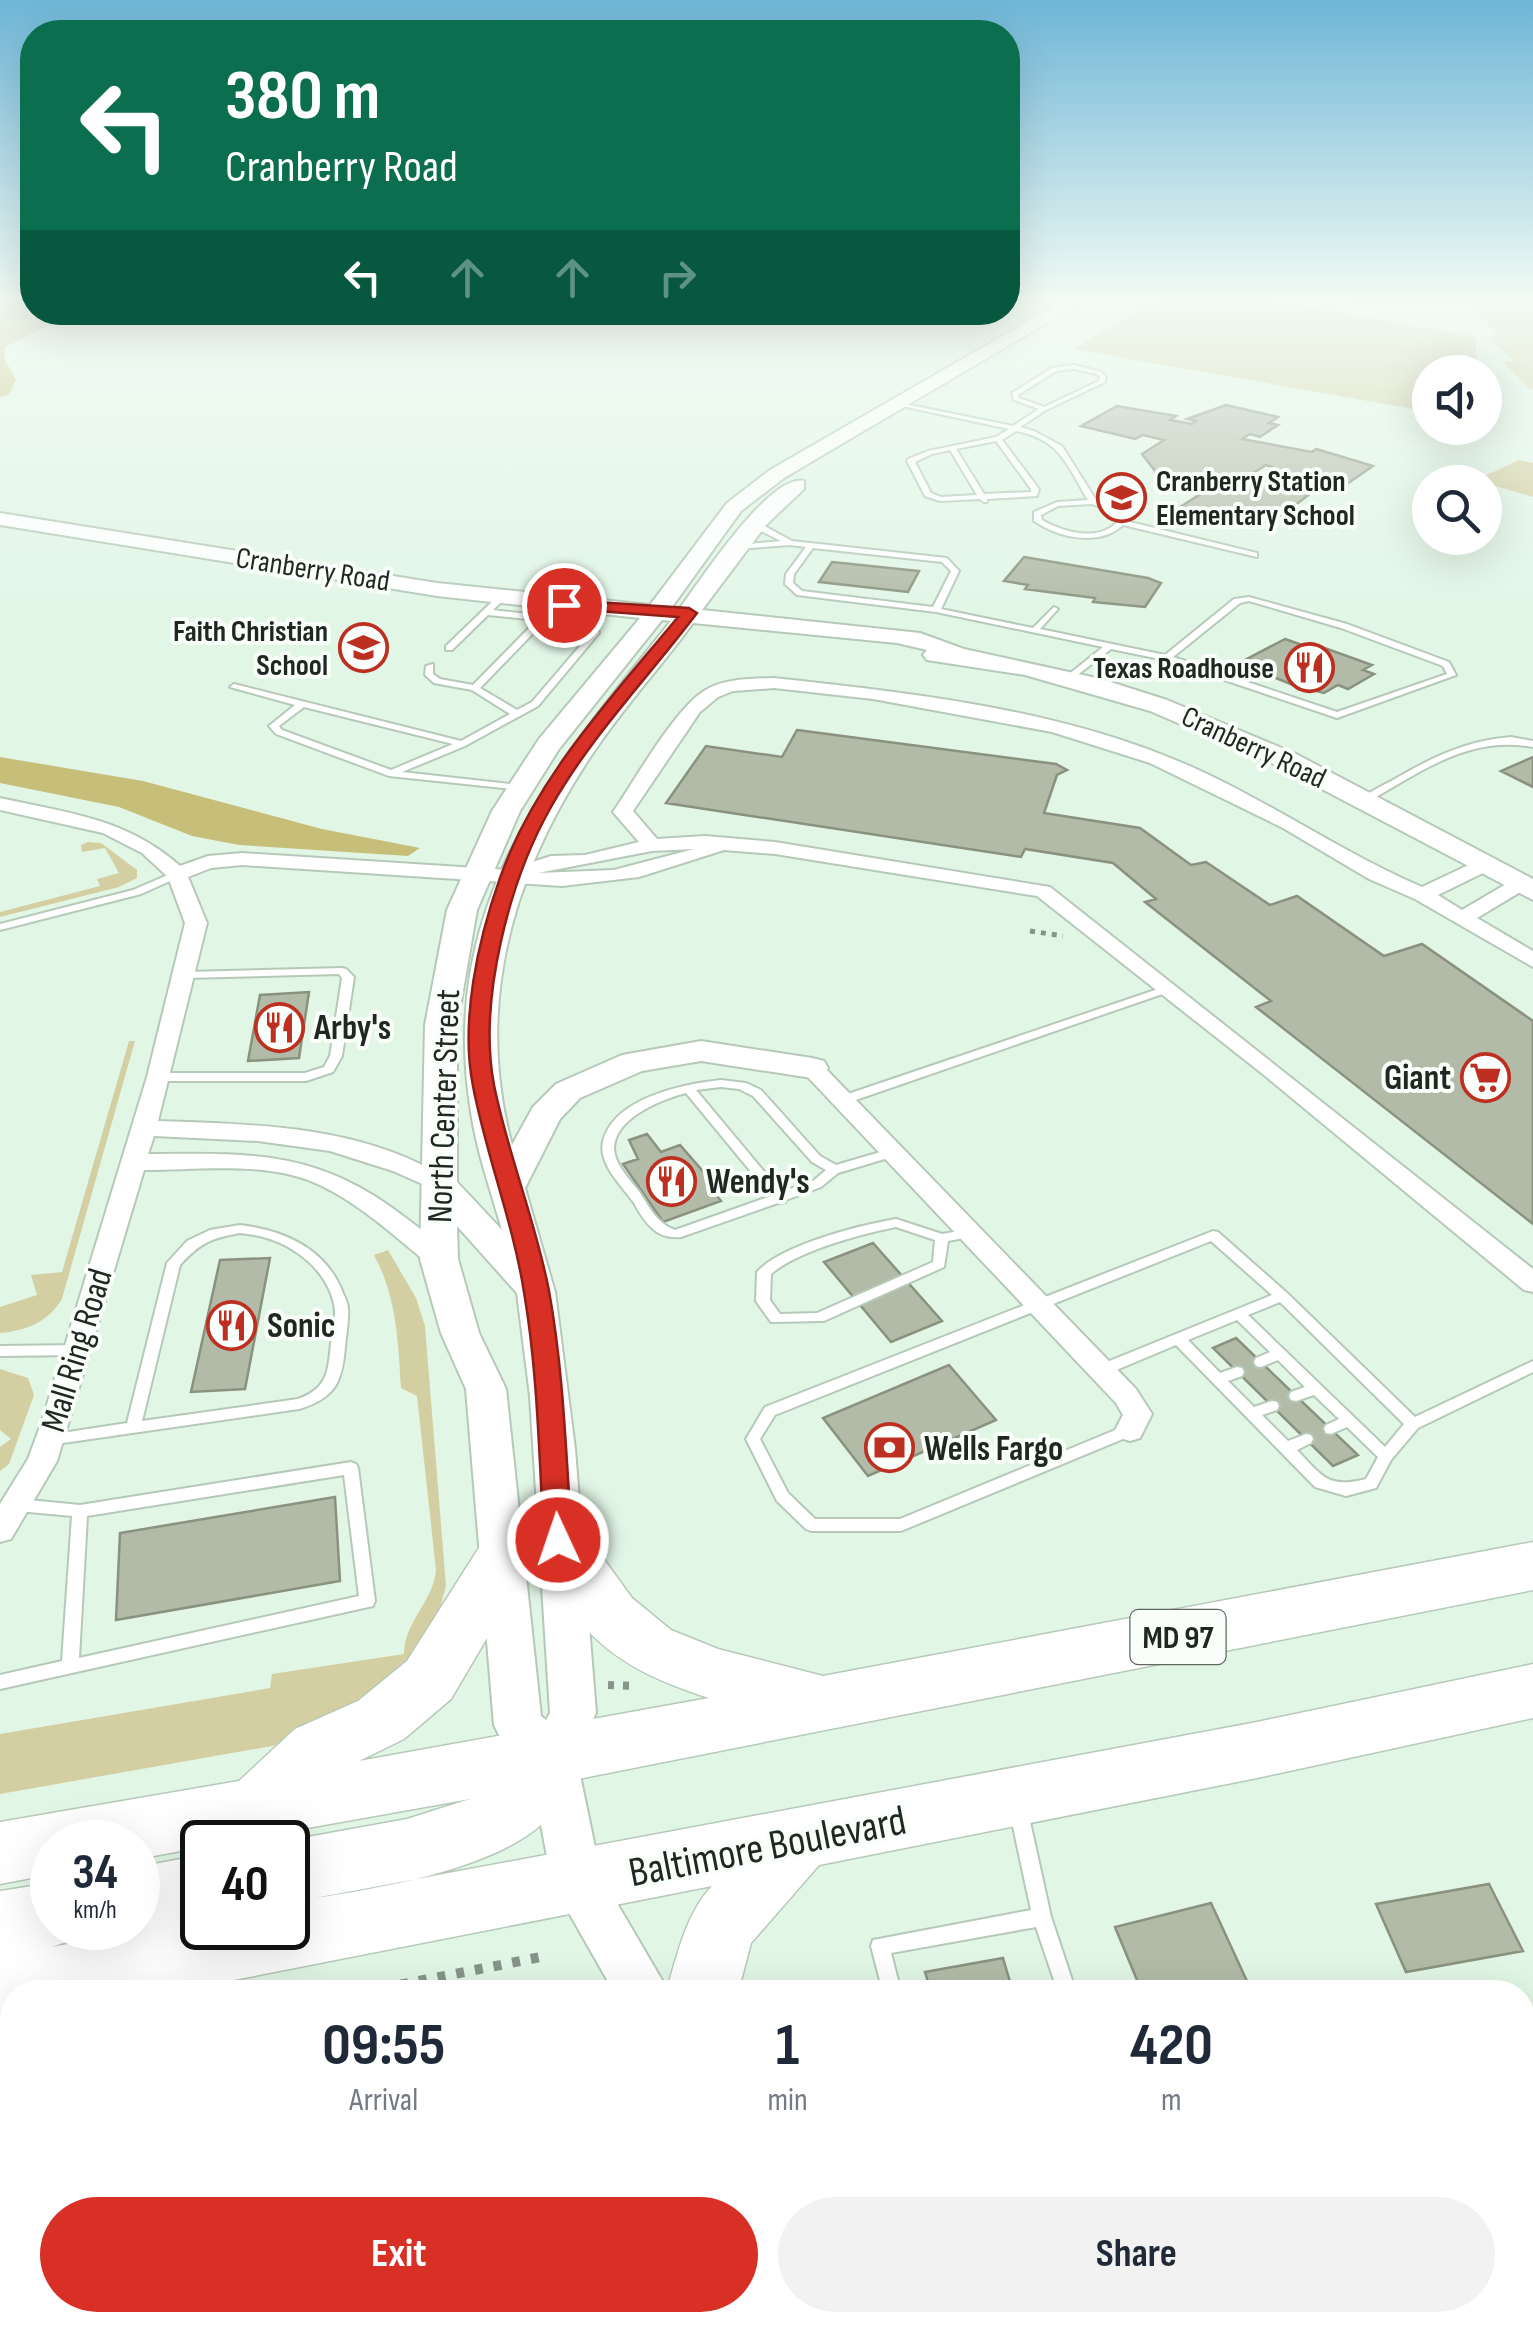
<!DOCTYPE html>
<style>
:root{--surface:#fff;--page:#f2f2f3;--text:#1f2937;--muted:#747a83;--accent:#d93025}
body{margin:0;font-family:"Sofia Sans Condensed",sans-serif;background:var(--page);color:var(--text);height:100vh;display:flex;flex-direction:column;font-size:38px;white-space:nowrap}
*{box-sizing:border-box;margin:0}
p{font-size:32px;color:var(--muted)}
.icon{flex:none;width:55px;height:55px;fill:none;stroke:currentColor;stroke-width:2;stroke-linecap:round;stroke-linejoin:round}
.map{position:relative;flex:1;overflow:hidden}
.drawer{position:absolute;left:0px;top:1980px;width:1535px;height:352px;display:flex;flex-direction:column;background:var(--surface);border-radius:40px 40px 0 0;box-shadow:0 10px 40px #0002}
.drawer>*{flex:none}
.banner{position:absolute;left:20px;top:20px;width:1000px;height:305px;border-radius:40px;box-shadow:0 10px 40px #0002;background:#0b6e4f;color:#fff;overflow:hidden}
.controls{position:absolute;left:1412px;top:355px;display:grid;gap:20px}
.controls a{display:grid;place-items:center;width:90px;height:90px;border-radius:50%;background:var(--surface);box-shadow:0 10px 40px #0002;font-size:50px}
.speed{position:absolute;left:30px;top:1820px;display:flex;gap:20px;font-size:50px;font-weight:700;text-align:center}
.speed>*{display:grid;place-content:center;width:130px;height:130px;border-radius:50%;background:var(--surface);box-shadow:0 10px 40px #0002;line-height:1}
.speed small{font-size:25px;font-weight:400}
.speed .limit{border:5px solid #111;border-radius:15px;background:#fff;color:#111}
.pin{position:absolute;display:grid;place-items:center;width:85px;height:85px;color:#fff;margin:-42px;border:5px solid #fff;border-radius:50%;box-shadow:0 2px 10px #0007}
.me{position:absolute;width:110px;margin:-55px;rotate:357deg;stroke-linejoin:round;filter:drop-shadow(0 0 8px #0008)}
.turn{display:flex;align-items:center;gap:35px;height:210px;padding:0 40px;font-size:45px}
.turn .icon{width:130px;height:130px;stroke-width:2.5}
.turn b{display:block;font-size:70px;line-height:85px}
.lanes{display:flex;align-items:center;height:95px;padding:0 40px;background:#0003;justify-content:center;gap:50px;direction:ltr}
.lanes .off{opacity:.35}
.eta{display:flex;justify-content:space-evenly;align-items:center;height:170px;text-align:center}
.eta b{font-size:60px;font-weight:700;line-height:70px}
.action{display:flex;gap:20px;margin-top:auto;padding:20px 40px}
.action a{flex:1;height:115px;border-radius:60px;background:var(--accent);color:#fff;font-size:40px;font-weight:700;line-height:115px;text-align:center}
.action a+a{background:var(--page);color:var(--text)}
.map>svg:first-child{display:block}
.green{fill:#d4cfa2}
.forest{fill:#c7bf79}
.building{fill:#b2bba7;stroke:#8a927f;stroke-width:2.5}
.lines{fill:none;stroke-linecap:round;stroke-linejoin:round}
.lane-casing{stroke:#b6c9b9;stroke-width:4}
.street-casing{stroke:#b6c9b9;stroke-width:4}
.secondary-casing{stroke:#b6c9b9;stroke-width:4}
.highway-casing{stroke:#b6c9b9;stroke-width:3}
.path-far2{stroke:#869489;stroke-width:5;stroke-dasharray:5 6;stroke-linecap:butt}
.path-far1{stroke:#869489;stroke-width:8;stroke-dasharray:6 9;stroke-linecap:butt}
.path{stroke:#869489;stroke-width:10;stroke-dasharray:8 11;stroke-linecap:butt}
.lane{fill:#fff;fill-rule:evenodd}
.street{fill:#fff;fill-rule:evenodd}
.secondary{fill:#fff;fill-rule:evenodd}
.highway{fill:#fff;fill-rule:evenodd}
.route{fill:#d93025;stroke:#8d1f18;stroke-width:2.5}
.labels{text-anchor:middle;stroke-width:8;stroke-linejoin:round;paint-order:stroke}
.far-poi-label{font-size:30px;font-weight:bold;fill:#1f2721;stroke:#fafefb;text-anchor:end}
.far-street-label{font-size:30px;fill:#1f2721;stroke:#fafefb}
.shield{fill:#fafefb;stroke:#616862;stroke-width:2.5}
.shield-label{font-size:32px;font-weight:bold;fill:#1f2721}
.poi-label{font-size:35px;font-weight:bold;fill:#1f2721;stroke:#fafefb;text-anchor:start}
.street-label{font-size:35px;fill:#1f2721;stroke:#fafefb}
.near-street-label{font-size:42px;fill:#1f2721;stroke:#fafefb}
</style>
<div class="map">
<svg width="1533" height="2331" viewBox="0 0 1533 2331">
<rect width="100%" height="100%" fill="#e2f6e6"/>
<path class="green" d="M1164 296H1246L1475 337 1478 372H1430V412L1073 349Z
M1337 296H1533V305L1349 304Z
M1533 312V389L1531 390 1502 362 1514 361 1488 337 1500 336 1475 313Z
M1519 460 1533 463V497L1476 480Z
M88 842 101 843 137 870V878L119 887 0 917V912L100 886 97 879 119 873 105 848 82 852 81 845Z
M129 1041H135L62 1299C48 1322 26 1331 0 1333V1307L37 1295 31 1275 62 1272Z
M388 1250 416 1298 425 1326 446 1586 437 1619 401 1668 409 1674 289 1743 0 1794V1734L270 1688 272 1674 404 1654C404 1622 433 1602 436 1570L417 1396 401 1388C398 1341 397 1298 374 1255Z
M0 1369 28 1378 34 1395 9 1464 0 1471V1447L11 1439 0 1430Z"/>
<path class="forest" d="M0 296H32V312L75 313 5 347 4 358 16 380 9 395 0 397Z
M0 757 143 781 322 829 420 848 408 856 239 845 192 836 119 807 0 783Z"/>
<path class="building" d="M1226 405 1278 417 1269 423 1278 425 1260 437 1250 434 1242 439 1312 452 1316 449 1373 466 1347 484 1326 479 1321 483 1266 465 1247 477 1315 490 1272 523 1224 511 1216 517 1180 507 1199 495 1182 491 1190 486 1161 479 1142 454 1164 440 1143 435 1135 439 1081 426 1117 406 1176 416 1170 420 1192 424 1196 421 1187 419Z
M1024 557 1148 578 1161 583 1145 607 1093 602 1095 598 1025 589 1028 585 1004 581Z
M832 562 919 571 908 592 819 582Z
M1285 639 1305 646 1311 643 1372 665 1363 670 1374 674 1348 689 1338 685 1324 693 1293 685 1239 663Z
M797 730 1056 764 1067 770 1057 775 1044 813 1140 828 1191 865 1206 862 1270 905 1297 896 1384 956 1422 944 1533 1021V1224L1256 1007 1271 1001 1145 902 1156 899 1113 863 1025 849 1021 857 666 803 706 746 782 757Z
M1533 757V787L1501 771Z
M309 992 299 1058 248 1061 260 995Z
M647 1134 661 1152 680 1145 714 1184 709 1186 721 1201 663 1222 623 1164 638 1159 629 1140Z
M873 1243 942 1321 891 1342 824 1262Z
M270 1258 245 1389 191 1392 220 1260Z
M1236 1338 1296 1396 1358 1455 1333 1466 1213 1348Z
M949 1365 996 1420 868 1476 823 1418Z
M335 1497 340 1581 116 1620 120 1533Z
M1489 1884 1523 1951 1406 1972 1376 1904Z
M1211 1903 1252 1992H1142L1115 1927Z
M1003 1958 1013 1992H931L925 1972Z"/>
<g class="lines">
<defs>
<path id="lane" d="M1074 365 1101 372 1106 377 1105 382 1046 410 1020 427 1034 431 1062 446 1096 500 1123 510 1128 519 1126 521 1257 553V557L1123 525C1099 547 1059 538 1034 521V512L1057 502 1088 500C1066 464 1061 440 1016 431L1002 440 1039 489 1037 496 987 499V502H984L980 499 940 501 925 496 907 461 908 459 928 451 996 437 1009 429 897 405 895 404V402L1013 426 1039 409 1014 400 1012 393 1052 368ZM1074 369 1097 374 1100 377 1099 381 1044 407 1019 398 1018 395 1056 371ZM996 441 1031 489V492L984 494 956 449ZM950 450 977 495 941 497 931 493 915 462 932 454ZM1092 504 1117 513 1120 519C1101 543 1065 533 1042 520L1041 515 1058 506Z
M751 522H757L792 541 947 558 959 571 941 609 1033 628 1054 607 1058 609 1040 629 1165 655 1234 599 1249 597 1347 624 1449 662 1456 675 1337 718 1165 660 1111 649 1071 680 1068 679V675L1103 647 936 612 797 595 785 584 786 574 806 547 790 545 736 549V545H739L781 541 751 526ZM813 548 942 562 951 571 933 607 802 591 793 583 794 574ZM1249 601 1341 628 1443 666 1447 674 1337 712 1173 657 1240 603Z
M498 596 505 598 493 610 582 620 597 625 599 633 538 706 465 746 402 772 520 785 525 788 523 790 389 776 276 734 269 726 295 705 230 687 234 684 461 741 510 714 472 690 434 683 425 675 426 666 433 664V674L440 679 473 685 537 620 488 615 452 650H446V646ZM545 621 580 624 590 628 591 633 532 702 517 710 480 688ZM304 707 453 744 391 770 282 730 279 726Z
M1511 737 1533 741V747C1467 735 1422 772 1367 802H1361L1359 800C1369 792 1382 786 1393 780 1431 758 1467 740 1511 737Z
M177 871 181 872V876L141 894 0 930V924L133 890Z
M342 968 346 969 354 977 342 1056 333 1072 306 1081H159L153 1077 159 1073H305L324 1067 330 1056 342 978 339 974 186 978 180 975 186 972Z
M1170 985 1176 988 1174 990 847 1103 843 1104 837 1100 839 1097Z
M721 1080 746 1083 761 1090 820 1156 836 1165 894 1148 900 1152 898 1155 838 1173 821 1187 786 1200 785 1202 778 1203 681 1237C670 1238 660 1236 652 1228 644 1221 639 1212 634 1203 622 1186 598 1164 603 1142 613 1098 683 1084 721 1080ZM721 1087 739 1089 753 1096 812 1162 826 1170 813 1181 781 1192 696 1090ZM686 1093 771 1196 675 1230C656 1223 649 1206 638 1190 629 1179 615 1164 614 1149 614 1118 662 1099 686 1093Z
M896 1219 942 1234 970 1229 977 1233 975 1236 948 1241 944 1267 824 1321 771 1322 756 1301 757 1272C781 1245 860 1225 896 1219ZM896 1227 935 1240 933 1262 817 1313 780 1314 770 1300 771 1274C797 1251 861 1234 896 1227Z
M240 1225C281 1230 321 1246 340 1286 343 1294 347 1300 348 1308 349 1321 346 1334 345 1347 342 1383 335 1398 299 1409L49 1445 44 1444 42 1440 44 1436 49 1435 127 1423 167 1263 187 1241 210 1230ZM240 1233C247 1234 256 1235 263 1237 295 1245 327 1271 334 1304 337 1317 333 1331 331 1343 328 1372 328 1388 298 1399L142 1421 180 1265C200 1243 211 1238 240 1233Z
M1213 1231 1218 1232 1287 1293 1415 1417 1533 1361V1372L1418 1428 1391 1460 1376 1488 1346 1496 1315 1487 1176 1345 1107 1374H1097L1095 1370 1097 1366 1272 1295 1211 1241 775 1415 760 1439 788 1493 815 1519H900L1125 1426 1130 1425 1135 1426 1137 1430 1135 1434 901 1531H811L806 1529 777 1501 746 1439 765 1407ZM1280 1302 1404 1424 1385 1447 1248 1315ZM1237 1320 1270 1352 1256 1358 1254 1362 1256 1366 1261 1367 1278 1360 1305 1387 1291 1392 1289 1396 1291 1400 1296 1401 1314 1395 1339 1419 1326 1425 1324 1429 1326 1433 1331 1434 1347 1427 1378 1457 1366 1479C1328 1489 1322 1476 1297 1450L1311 1443 1313 1439 1311 1435 1306 1434 1288 1441 1262 1415 1277 1410 1279 1406 1277 1402 1272 1401 1254 1407 1228 1381 1242 1376 1244 1372 1242 1368 1237 1367 1220 1373 1188 1340Z
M78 1345 83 1346 85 1350 83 1354 78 1355 0 1356V1346Z
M351 1462 356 1464 358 1468 375 1601 373 1606 0 1689V1675L62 1661 72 1516 18 1511 13 1509 10 1505 13 1501 18 1499 80 1505ZM344 1475 359 1596 79 1658 87 1516Z
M1018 1800 1024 1802 1027 1808 1051 1917 1076 1992H1058L1036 1927 891 1953 901 1992H883L871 1946 873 1940 1031 1910 1009 1808 1012 1802Z
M46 2320H68V2331H46Z
M245 2320H305L302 2328 293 2331H233L236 2323Z
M541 2320H563L565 2331H543Z
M1016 2320H1050L1047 2328 1039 2331H1005L1008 2323Z"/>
<path id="street" d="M774 678C903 692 1041 707 1163 755 1254 790 1333 849 1422 887L1477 861H1491V869L1438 895 1462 910 1513 880H1527L1530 884 1527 888 1477 918 1533 951V967L1415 899 1369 879 1283 828 1150 763 1052 732 873 699 774 688 733 691 718 697 700 712 633 811 657 839 705 836 775 842 1050 887 1533 1269V1292L1524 1290 1264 1075 1037 896 775 854 724 850 639 877 562 886 242 865 211 868 188 877 207 923 158 1121C245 1124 338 1125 418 1163 429 1169 443 1173 451 1183L438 1191 393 1171 330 1151 258 1141 154 1136 148 1154C254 1153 318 1150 406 1218 421 1230 442 1243 452 1259L448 1265H430C392 1234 354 1198 308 1180 259 1162 195 1170 144 1170L57 1461 11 1539 0 1542V1504L28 1459 41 1424 147 1077 185 923 168 877 142 853 103 833 0 810V798C68 813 126 818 180 866L208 856 242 853 508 870 551 856 585 855 639 842 613 812C635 780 674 710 704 691 724 678 751 679 774 678ZM694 849 614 870 538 873 652 851Z
M812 1061 820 1063 1136 1389 1152 1414 1140 1438 1130 1441 1120 1438 1115 1430 1123 1415 1116 1403 804 1073 800 1068 804 1063Z"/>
<path id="secondary" d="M1072 296H1092L784 478 741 511 672 607 680 608C700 581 770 473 804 481V489L766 525 702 610 920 633 964 649 1101 679 1167 700 1296 754 1533 879V900L1278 766 1150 711 1025 675 927 660 923 655 927 650 897 643 693 623C660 668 622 709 591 756 513 873 474 1005 512 1145L533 1107 556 1084 622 1055 701 1041 812 1058 824 1061 828 1068 824 1075 812 1078 701 1061 642 1071 580 1098 560 1119 525 1188 555 1292 575 1449 596 1713 576 1756 601 1876 669 1992H614L552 1883 530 1766 501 1739 494 1725 466 1389 441 1333 420 1259 425 1025 447 910 492 811 539 739 640 618 437 596 0 525V513L437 583 650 605 727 503 770 470ZM662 620 671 621C551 771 437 906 471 1112 477 1153 491 1191 502 1230L457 1182V1025L477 910 520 811 559 749ZM457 1226 517 1293 530 1396 550 1713 546 1720 541 1716 506 1389 479 1333 458 1259Z
M800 2320H861L866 2331H805Z"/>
<path id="highway" d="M558 1518 579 1525 632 1598 671 1630 718 1649 823 1676 1533 1542V1590L573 1780C564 1796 556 1812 542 1824 488 1873 359 1892 288 1902V1842H280L407 1819 470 1799 228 1842H202V1847L138 1859V1842H52V1874L0 1884V1822L239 1781 295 1729 358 1701 407 1661 480 1546 501 1539 522 1546 531 1563 451 1699 404 1739 359 1761 709 1698C608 1665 578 1634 529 1541L537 1525Z
M1533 1664V1718L1257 1778 819 1865 751 1943 738 1992H666C678 1954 685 1915 712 1886L173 1992H12V2024L0 2027V1957L42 1949 0 1957V1891L52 1883V1928H81L77 1938 52 1947 202 1919V1928H288V1903L1257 1722Z
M202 1855V1919L138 1931 129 1928H138V1867Z"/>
</defs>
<use href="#lane" class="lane-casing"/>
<use href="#street" class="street-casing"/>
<use href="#secondary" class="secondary-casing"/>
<use href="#highway" class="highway-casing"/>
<path class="path-far2" d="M1030 931 1063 936"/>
<path class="path-far1" d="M608 1685 636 1686"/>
<path class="path" d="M363 1992 546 1956"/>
<use href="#lane" class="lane"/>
<use href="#street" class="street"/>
<use href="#secondary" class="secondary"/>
<use href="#highway" class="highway"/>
</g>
<linearGradient id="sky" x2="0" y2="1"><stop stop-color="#6eb6d7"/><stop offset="0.48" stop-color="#f2fbf4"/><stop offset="1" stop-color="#f2fbf4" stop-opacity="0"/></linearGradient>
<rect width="1533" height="622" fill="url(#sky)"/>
<path class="route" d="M564 600 689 608 697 613C648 678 591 736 551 807 509 881 478 1001 494 1085 508 1155 536 1222 549 1291 564 1373 566 1458 572 1540L568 1548 558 1552 548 1548 544 1540C539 1458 538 1374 524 1292 513 1222 486 1155 473 1086 460 1021 478 940 500 878 535 778 612 697 678 617L558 608V602Z"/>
<defs>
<symbol id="school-ring" viewBox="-11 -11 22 22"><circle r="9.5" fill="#fafefb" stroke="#bd3021" stroke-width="1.5"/><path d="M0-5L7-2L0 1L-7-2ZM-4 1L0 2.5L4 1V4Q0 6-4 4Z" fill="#bd3021"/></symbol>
<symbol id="restaurant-ring" viewBox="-11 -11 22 22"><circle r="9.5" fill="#fafefb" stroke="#bd3021" stroke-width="1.5"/><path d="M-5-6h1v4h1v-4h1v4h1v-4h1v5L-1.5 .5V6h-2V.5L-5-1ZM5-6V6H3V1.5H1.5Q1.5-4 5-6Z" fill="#bd3021"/></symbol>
<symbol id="supermarket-ring" viewBox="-11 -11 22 22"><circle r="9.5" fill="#fafefb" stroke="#bd3021" stroke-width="1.5"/><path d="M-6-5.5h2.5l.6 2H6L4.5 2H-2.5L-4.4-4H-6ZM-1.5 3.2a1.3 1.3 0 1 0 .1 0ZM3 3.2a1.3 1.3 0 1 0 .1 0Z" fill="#bd3021"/></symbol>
<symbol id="bank-ring" viewBox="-11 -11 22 22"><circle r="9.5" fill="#fafefb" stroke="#bd3021" stroke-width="1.5"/><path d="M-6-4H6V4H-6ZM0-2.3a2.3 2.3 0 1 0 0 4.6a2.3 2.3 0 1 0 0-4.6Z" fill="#bd3021"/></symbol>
</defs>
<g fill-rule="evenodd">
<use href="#school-ring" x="1094" y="470" width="55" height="55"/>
<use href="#school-ring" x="336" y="620" width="55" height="55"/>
<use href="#restaurant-ring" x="1282" y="640" width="55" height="55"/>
<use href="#restaurant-ring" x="252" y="1000" width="55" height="55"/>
<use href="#supermarket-ring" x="1458" y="1050" width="55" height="55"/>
<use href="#restaurant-ring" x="644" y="1154" width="55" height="55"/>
<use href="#restaurant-ring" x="204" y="1298" width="55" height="55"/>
<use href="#bank-ring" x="862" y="1420" width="55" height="55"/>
</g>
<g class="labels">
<g class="far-poi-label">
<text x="1156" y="491" text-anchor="start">Cranberry Station<tspan x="1156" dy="34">Elementary School</tspan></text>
<text x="328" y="641">Faith Christian<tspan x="328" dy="34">School</tspan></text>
<text x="1274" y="678">Texas Roadhouse</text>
</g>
<g class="far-street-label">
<text transform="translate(313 569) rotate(9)" y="10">Cranberry Road</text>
<text transform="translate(1254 747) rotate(25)" y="10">Cranberry Road</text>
</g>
<rect class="shield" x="1130.5" y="1610" width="95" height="54" rx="8"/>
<g class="shield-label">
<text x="1178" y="1648">MD 97</text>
</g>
<g class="poi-label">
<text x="314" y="1039">Arby's</text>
<text x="1451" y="1089" text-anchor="end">Giant</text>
<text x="706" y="1193">Wendy's</text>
<text x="267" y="1337">Sonic</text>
<text x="924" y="1460">Wells Fargo</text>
</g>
<g class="street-label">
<text transform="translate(443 1106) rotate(-88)" y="12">North Center Street</text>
<text transform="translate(76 1350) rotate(-73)" y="12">Mall Ring Road</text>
</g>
<g class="near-street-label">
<text transform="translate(767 1845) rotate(-11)" y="15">Baltimore Boulevard</text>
</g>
</g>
</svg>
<div class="controls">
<a><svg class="icon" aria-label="sound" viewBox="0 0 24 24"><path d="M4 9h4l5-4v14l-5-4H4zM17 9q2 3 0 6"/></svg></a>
<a><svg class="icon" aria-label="search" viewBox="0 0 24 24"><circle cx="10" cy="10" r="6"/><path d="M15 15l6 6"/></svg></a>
</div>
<div class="speed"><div>34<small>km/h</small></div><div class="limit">40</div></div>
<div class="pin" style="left:564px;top:605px;background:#d93025"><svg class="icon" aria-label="arrive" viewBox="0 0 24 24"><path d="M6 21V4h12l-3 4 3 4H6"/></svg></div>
<svg class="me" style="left:558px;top:1540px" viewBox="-20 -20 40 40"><circle r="17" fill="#d93025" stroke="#fff" stroke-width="3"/><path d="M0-11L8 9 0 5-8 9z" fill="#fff"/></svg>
<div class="banner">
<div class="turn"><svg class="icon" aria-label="left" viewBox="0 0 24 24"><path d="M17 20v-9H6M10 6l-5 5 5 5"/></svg><div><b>380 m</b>Cranberry Road</div></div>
<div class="lanes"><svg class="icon" aria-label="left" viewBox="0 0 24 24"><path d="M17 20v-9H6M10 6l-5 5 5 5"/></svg><svg class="icon off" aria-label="ahead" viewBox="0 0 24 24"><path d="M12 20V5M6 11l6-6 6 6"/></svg><svg class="icon off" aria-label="ahead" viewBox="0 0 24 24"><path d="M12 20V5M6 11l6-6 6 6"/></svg><svg class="icon off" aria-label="right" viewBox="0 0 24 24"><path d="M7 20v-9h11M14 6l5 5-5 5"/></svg></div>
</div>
<section class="drawer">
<div class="eta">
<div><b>09:55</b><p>Arrival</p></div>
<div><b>1</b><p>min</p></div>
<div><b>420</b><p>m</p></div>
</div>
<div class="action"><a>Exit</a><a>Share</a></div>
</section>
</div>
